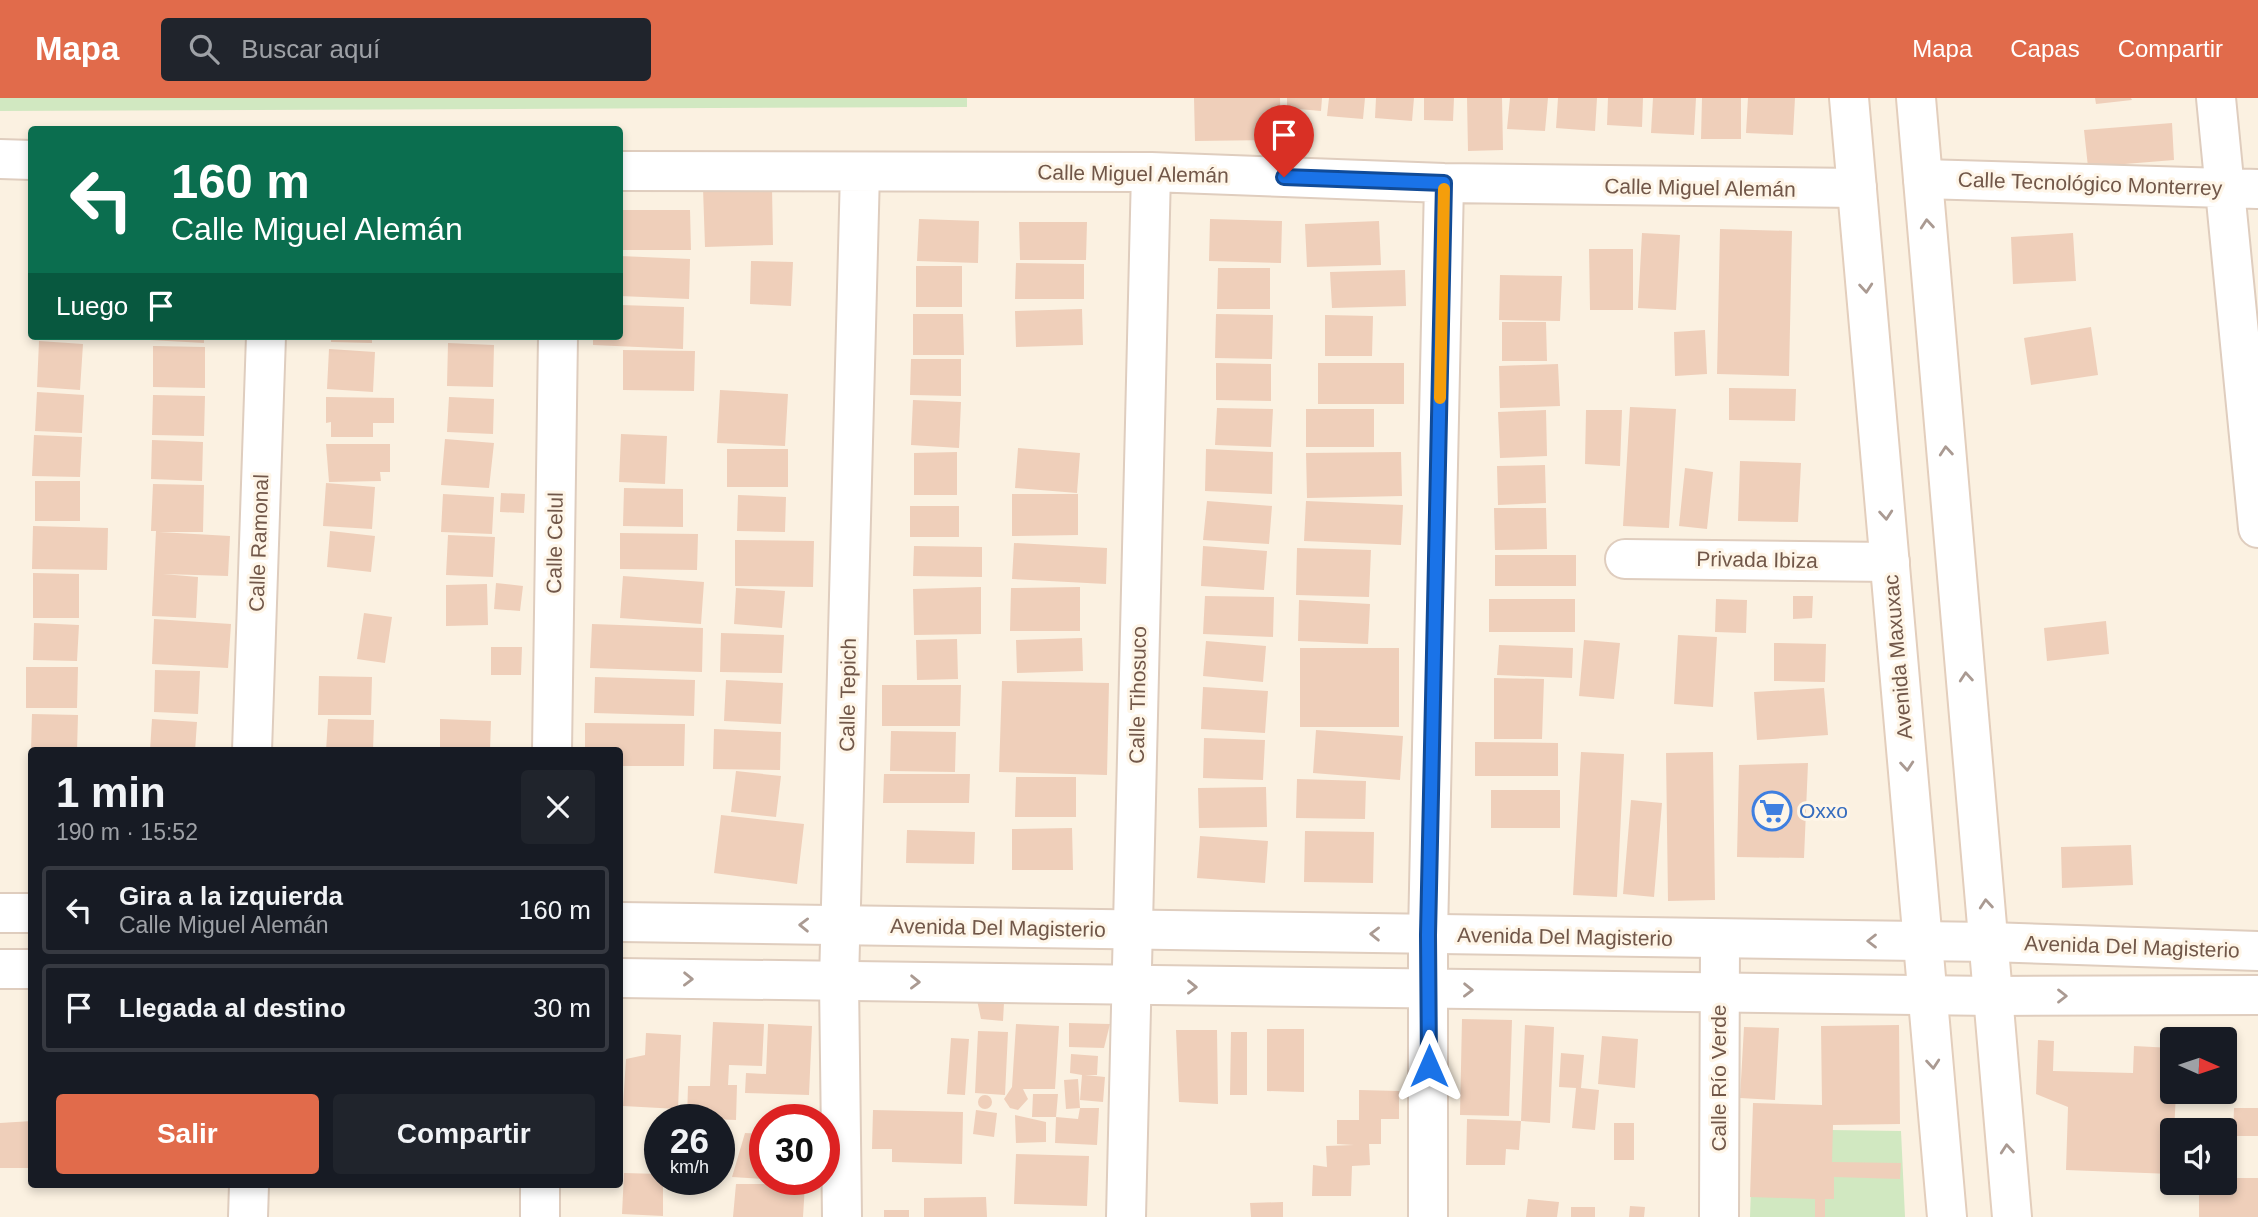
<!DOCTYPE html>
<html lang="es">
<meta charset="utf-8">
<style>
:root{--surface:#171b24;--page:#20242c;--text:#f1f3f6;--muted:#9ea1a6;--line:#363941;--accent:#e16b4b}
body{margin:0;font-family:Arial,sans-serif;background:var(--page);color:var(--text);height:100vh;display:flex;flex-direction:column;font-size:26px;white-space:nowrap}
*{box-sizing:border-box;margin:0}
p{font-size:23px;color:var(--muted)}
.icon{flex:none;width:38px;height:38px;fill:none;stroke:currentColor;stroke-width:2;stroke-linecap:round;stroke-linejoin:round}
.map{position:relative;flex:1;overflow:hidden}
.details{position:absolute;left:28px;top:649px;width:595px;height:441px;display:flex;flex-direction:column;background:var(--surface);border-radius:7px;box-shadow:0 4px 10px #0003}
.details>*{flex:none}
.top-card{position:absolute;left:28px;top:28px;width:595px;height:214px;border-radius:7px;box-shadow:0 4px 10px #0003;background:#0b6e4f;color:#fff;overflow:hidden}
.needle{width:46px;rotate:93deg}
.controls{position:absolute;left:2160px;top:929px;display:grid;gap:14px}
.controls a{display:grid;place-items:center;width:77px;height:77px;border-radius:7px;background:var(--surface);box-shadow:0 4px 10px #0003;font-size:35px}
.speed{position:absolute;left:644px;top:1006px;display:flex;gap:14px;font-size:35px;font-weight:700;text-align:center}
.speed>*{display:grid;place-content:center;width:91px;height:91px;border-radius:50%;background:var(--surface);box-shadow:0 4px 10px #0003;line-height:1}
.speed small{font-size:18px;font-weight:400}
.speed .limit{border:10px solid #d22;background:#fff;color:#111}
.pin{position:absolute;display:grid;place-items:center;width:60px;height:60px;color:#fff;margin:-72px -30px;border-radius:50% 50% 50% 0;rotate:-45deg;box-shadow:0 0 7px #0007}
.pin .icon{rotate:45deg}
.me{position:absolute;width:77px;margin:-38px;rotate:0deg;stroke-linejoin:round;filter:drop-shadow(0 0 5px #0008)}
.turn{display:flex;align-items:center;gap:24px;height:147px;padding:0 28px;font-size:32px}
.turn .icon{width:91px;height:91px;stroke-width:2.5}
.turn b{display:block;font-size:49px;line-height:60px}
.then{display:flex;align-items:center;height:66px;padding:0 28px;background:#0003;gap:14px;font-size:26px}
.round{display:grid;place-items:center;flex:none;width:74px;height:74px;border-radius:7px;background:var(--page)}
.overview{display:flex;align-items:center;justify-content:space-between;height:119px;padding:0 28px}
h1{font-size:42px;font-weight:600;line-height:52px}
.button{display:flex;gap:14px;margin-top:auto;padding:14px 28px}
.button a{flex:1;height:80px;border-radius:7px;background:var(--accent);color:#fff;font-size:28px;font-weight:600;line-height:80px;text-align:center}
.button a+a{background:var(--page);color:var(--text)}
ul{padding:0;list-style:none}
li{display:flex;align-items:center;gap:21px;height:88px;margin:0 14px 10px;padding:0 14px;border:4px solid var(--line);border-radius:7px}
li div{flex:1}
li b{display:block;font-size:26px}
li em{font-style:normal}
header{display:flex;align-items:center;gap:42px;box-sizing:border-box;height:98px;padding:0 35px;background:var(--accent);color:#fff}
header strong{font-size:33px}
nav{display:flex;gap:38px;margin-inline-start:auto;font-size:24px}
.search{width:490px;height:63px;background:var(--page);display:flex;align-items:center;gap:18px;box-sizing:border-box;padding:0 24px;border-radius:7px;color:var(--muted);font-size:26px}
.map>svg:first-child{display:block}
.green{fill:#d1e8c1}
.building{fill:#efcfba}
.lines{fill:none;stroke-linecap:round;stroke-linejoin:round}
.minor-casing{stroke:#dfcdbe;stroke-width:42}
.tertiary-casing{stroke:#dfcdbe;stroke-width:42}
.secondary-casing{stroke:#e3cebc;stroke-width:42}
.minor{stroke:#fff;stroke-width:38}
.tertiary{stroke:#fff;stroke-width:38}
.secondary{stroke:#fff;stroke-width:38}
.oneway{stroke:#aa9a92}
.route-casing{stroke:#114b97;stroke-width:18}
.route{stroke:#1a73e8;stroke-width:12}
.slow{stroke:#f59e0b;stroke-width:12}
.labels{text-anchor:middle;stroke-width:6;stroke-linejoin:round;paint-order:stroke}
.street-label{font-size:21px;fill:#715749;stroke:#fef5e7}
.shop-label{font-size:21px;fill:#366cbe;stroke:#fef5e7;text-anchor:start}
</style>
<header>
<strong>Mapa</strong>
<div class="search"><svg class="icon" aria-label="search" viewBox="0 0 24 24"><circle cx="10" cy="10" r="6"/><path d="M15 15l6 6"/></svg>Buscar aquí</div>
<nav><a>Mapa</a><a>Capas</a><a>Compartir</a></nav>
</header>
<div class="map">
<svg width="2258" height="1119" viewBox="0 0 2258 1119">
<rect width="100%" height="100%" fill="#fbf1e1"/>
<path class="green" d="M0 0H967V9L0 13Z
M1753 1031 1901 1033 1905 1119H1750Z"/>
<path class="building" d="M1194 0H1280L1281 42 1195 43Z
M1287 0H1322L1321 13 1287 10Z
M1329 0H1365L1363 21 1327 18Z
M1376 0H1414L1412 23 1375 20Z
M1424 0H1454L1453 23 1424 22Z
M1467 0H1502L1503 52 1468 53Z
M1510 0H1548L1545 33 1507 31Z
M1558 0H1597L1595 33 1556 30Z
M1608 0H1643L1642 29 1607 27Z
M1653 0H1696L1694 37 1651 35Z
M1702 0H1741V41H1701Z
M1748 0H1795L1793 37 1746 35Z
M2095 0H2131L2132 2 2096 6Z
M2172 25 2174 62 2088 69 2084 32Z
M772 89 773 147 705 149 703 90Z
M620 112H690L691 152H620Z
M919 121 979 123 978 165 917 163Z
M1210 121 1282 123 1281 165 1209 163Z
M1379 123 1381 167 1307 169 1305 126Z
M1019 124H1087L1086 162H1020Z
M1720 131 1792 133 1789 278 1717 276Z
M1642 135 1680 137 1676 212 1638 210Z
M2073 135 2076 183 2013 186 2011 139Z
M1589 151H1633V212H1590Z
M620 158 690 161 689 201 620 198Z
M751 163 793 164 791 208 750 206Z
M1016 165 1084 166V201H1015Z
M916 168H962V209H916Z
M1218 170H1270V211H1217Z
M1405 172 1406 208 1332 210 1330 174Z
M1500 177 1562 178 1560 223 1499 222Z
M620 207 684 209 683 251 593 247V238H620Z
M1082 211 1083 247 1016 249 1015 213Z
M913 216H963L964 257H913Z
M1216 216 1273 217 1272 261 1215 260Z
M1325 217 1373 218 1372 258H1325Z
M1502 224H1546L1547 263H1502Z
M2091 229 2098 277 2031 287 2024 240Z
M1705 232 1707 276 1675 278 1674 234Z
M150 238H204V245L150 242Z
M331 238H372V245L331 244Z
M448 238H495V242L448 241Z
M39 243 83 246 80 292 37 289Z
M448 245 494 247 493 289 447 288Z
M153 248 205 249V290L153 289Z
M329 251 375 254 373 294 327 291Z
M623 252 695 253 694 293 623 292Z
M911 261H961V298L910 297Z
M1216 265 1271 266V303L1216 302Z
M1318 265H1404V306H1318Z
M1558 266 1560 308 1500 310 1499 268Z
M1729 290 1796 291 1795 323 1729 322Z
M720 292 788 296 785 348 717 345Z
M37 294 84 297 82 335 35 333Z
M153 297 205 298 204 338 152 337Z
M326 299 394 300V325H373V339H331V324L326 325Z
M449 299 494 301 493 336 447 334Z
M913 302 961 304 959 350 911 347Z
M1630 309 1676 311 1669 430 1623 428Z
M1217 310 1273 311 1271 349 1215 347Z
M1306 311H1374V349H1306Z
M1546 312 1547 358 1500 360 1498 314Z
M1586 312H1622L1620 368 1585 366Z
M621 336 667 338 665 386 619 384Z
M34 337 82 339 80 379 32 378Z
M445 341 494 345 489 390 441 387Z
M152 342 203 344 202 383 151 381Z
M326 346H390V374H380L381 383 329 384Z
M1018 350 1080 355 1077 395 1015 390Z
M727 351H788V389H727Z
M1206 351 1273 354 1272 396 1205 393Z
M957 354V397H914V355Z
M1401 354 1402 398 1307 400 1306 355Z
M1740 363 1801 365 1798 424 1738 423Z
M1545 367 1546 405 1498 407 1497 368Z
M1685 370 1713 374 1707 431 1679 428Z
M35 383H80V423H35Z
M326 385 375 389 372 431 323 428Z
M153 386 204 387 203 434H159L230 438 228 478 163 476 198 479 196 520 152 518 156 433H151Z
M624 390 683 391V429L623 428Z
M501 395 525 396 524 415 500 414Z
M443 396 494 399 492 436 441 434Z
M1012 396H1078V437L1012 438Z
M738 397 786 399 785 434 737 433Z
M1207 403 1272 408 1269 446 1203 442Z
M1306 403 1403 407 1401 447 1304 443Z
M910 408H959V439H910Z
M1494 410H1546L1547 451 1495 452Z
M33 428 108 430 107 472 32 471Z
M330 433 375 438 371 474 327 469Z
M620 435 698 436 697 472 620 471Z
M448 437 495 439 493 479 446 477Z
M735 442 814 443 813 489 735 488Z
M1014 445 1107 450 1106 486 1012 481Z
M914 448 982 449V479L913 478Z
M1203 448 1267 453 1264 492 1201 488Z
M1297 450 1371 452 1369 499 1296 497Z
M1495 457H1576V488H1495Z
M33 475 79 476V520H33Z
M623 478 704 484 701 526 620 520Z
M496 485 523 488 520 513 494 511Z
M487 486 488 527 446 528V487Z
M981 489V536L914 537 913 491Z
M1080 489V533H1010L1011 490Z
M736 490 785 493 782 530 734 526Z
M1205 498 1274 499 1273 539 1203 536Z
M1793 498H1813L1812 520 1793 521Z
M1489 501H1575V534H1489Z
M1716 501 1747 502 1746 535 1715 534Z
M1299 502 1370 506 1368 546 1298 543Z
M364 515 392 519 385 565 357 561Z
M154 521 231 526 228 570 152 566Z
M2106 523 2109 556 2047 563 2044 530Z
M34 525 79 527 77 563 33 562Z
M592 526 703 530 702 574 590 570Z
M721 535 784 537 782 575 720 574Z
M1678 537 1717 539 1713 609 1674 606Z
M1082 540 1083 573 1017 575 1016 542Z
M957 541 958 581 917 582 916 542Z
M1584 542 1620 545 1614 601 1579 598Z
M1206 543 1266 548 1263 584 1203 578Z
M1774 545 1826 546 1825 584 1774 583Z
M1499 547 1573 550 1572 580 1497 577Z
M491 549H522L521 577H491Z
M1300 550H1399V629H1300Z
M26 569H78L77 610H26Z
M155 572 200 573 198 616 154 614Z
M319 578 372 579 371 617H318Z
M595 579 695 582 694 618 594 615Z
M1494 580 1544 581 1542 641H1494Z
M726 582 783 585 781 626 724 623Z
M1002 583 1109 585 1107 677 999 674Z
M882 587H961L960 628H882Z
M1203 589 1268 593 1265 635 1201 631Z
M1824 590 1828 637 1757 642 1754 594Z
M32 616 78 617 77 653H31Z
M152 621 197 624 195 653H150Z
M328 621 374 622 373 653H326Z
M440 621 491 623 490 653H440Z
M585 625 685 626 684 668H620V653H585Z
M714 631 781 634 780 672 713 671Z
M1316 632 1403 638 1400 682 1313 675Z
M891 633 956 634 955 674 890 673Z
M1204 640 1265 642 1263 682 1203 680Z
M1475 644 1558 645V678H1475Z
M1581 654 1624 656 1617 799 1573 797Z
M1713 654 1715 802 1668 803 1666 655Z
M1808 665 1804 760 1737 759 1739 667Z
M736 673 781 678 776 719 731 714Z
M884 676H970L969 705H883Z
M1016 679H1076V719H1015Z
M1297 681 1366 683 1365 721 1296 720Z
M1266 689 1267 729 1199 730 1198 690Z
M1491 692H1560V730H1491Z
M1631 702 1662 705 1654 799 1623 796Z
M721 717 804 726 797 786 714 775Z
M1072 730 1073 772H1012V731Z
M907 732 975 734 974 766 906 765Z
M1305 733 1374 734 1373 785 1304 784Z
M1200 738 1268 743 1265 785 1197 780Z
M2131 747 2133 787 2062 790 2061 749Z
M977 902 1004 905 1003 923 981 921Z
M1462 921 1512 922 1509 1018 1460 1017Z
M713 924 764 926 762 968 729 967 728 987H737L736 1022 687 1020 688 988H710Z
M1069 925 1110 926 1104 950 1069 949Z
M768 926 812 928 809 997 745 995 746 975 766 976Z
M1016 926 1059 928 1055 991H1023L1028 1001 1018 1012 1010 1010 1004 1001 1012 989Z
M1525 927 1554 929 1550 1025 1521 1023 1519 1052 1506 1051 1505 1067H1466L1467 1021 1521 1023Z
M1899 927 1900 1026 1833 1027 1832 1064 1901 1065 1900 1081 1834 1079V1101H1825V1119H1815V1101L1750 1099 1753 1005 1822 1007 1821 928Z
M1744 929 1779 930 1775 1002 1740 1000Z
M1267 931H1304V994L1267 993Z
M1176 932H1217L1218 1006 1179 1004Z
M978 933 1008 934 1005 997 975 995Z
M1231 934H1247V997H1230Z
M646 935 681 937 678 1011 623 1008 626 961 645 957Z
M1602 938 1638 941 1635 990 1598 986Z
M951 940 969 941 965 997 947 996Z
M2038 942 2054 943 2053 973 2133 975 2134 948 2172 950V994H2176L2172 1076 2066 1072 2068 1009 2036 996Z
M1561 955 1584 957 1581 990 1599 992 1595 1032 1572 1030 1576 990 1559 989Z
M1071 956 1098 958 1097 977H1085L1105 979 1103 1004 1080 1002 1082 977 1070 975Z
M1078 981 1080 1010 1066 1011 1064 982Z
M1359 992 1399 993V1021H1381V1046H1369L1370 1067 1352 1068 1351 1098H1312L1313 1067 1327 1069 1326 1048 1354 1047 1337 1046V1022H1359Z
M1033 996H1058L1056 1019H1032Z
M978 1004a7 7 0 1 1 14 0a7 7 0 1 1-14 0Z
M1080 1010H1099L1097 1047 1055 1045 1056 1019 1078 1021Z
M2234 1010H2258V1038H2233Z
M873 1012 963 1014 962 1066 892 1064V1051H872Z
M976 1012 997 1015 994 1039 973 1036Z
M1015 1017 1046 1024V1044L1016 1045Z
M32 1023V1070H0V1025Z
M1614 1025H1634V1062H1614Z
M745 1035 765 1036V1081L732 1079Z
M1016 1056 1089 1058 1087 1108 1014 1106Z
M624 1075 660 1076V1082H663V1118L622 1116Z
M2224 1080H2258V1119H2199V1085H2224Z
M736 1086H805L803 1119H733Z
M986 1099 987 1119H924V1100Z
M1528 1101 1559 1104 1557 1119H1526Z
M1283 1104V1119H1251L1250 1105Z
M1630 1108 1645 1109 1644 1119H1629Z
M1571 1109H1595V1119H1571Z
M884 1112H909V1119H884Z"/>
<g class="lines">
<defs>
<path id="minor" d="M2216 0 2258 430
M0 61 32 62
M620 73 1151 74 1444 85 1857 90
M1923 81 2258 91
M1625 461 1890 464
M252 653 266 238
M552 653 558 238
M1989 844 2258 853
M1994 898 2258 897
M248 1119 249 1087
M540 1119V1087
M842 1119 839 883 860 74
M1126 1119 1151 74
M1428 1119V837L1444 85
M1719 1119 1720 842"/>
<path id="tertiary" d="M0 815H32
M620 824 1989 844
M0 871H32
M620 880 1994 898"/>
<path id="secondary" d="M1849 0 1947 1119
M1916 0 2012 1119"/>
</defs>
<use href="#minor" class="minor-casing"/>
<use href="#tertiary" class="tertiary-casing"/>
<use href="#secondary" class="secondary-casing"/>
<use href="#minor" class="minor"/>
<use href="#tertiary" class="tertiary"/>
<use href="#secondary" class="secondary"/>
</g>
<defs><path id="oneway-chevron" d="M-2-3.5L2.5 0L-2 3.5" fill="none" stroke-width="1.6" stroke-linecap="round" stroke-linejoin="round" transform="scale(1.75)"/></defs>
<g class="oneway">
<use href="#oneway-chevron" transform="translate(1927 126) rotate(-95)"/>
<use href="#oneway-chevron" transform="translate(1866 190) rotate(85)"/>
<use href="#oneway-chevron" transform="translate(1946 353) rotate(-95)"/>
<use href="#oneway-chevron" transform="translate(1886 417) rotate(85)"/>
<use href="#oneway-chevron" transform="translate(1966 579) rotate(-95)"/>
<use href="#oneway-chevron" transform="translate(1907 668) rotate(85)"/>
<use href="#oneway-chevron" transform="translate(1986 806) rotate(-95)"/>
<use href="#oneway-chevron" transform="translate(804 827) rotate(-179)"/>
<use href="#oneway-chevron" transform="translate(1375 836) rotate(-179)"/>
<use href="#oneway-chevron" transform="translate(1872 843) rotate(-180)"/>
<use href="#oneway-chevron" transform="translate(688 881) rotate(1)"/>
<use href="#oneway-chevron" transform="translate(915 884) rotate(1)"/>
<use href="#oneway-chevron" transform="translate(1192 889) rotate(1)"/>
<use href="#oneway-chevron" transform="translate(1468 892) rotate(1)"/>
<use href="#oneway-chevron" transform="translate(2062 898)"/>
<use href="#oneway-chevron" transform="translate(1933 966) rotate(85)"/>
<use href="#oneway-chevron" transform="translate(2007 1051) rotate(-95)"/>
</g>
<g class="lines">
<defs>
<path id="route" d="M1284 79 1444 85 1428 837 1429 968"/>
</defs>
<use href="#route" class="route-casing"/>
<use href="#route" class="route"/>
<path class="slow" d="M1440 300 1444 91"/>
</g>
<defs>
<symbol id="supermarket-ring" viewBox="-11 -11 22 22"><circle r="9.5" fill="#fef5e7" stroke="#3f7fe0" stroke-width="1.5"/><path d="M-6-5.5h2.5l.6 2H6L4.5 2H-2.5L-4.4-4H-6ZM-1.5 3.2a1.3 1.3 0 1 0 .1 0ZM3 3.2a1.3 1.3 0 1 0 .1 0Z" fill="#3f7fe0"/></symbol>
</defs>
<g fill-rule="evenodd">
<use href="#supermarket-ring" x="1750" y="691" width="44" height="44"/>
</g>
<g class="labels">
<g class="street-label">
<text transform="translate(1133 76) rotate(1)" y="7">Calle Miguel Alemán</text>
<text transform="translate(2090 86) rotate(2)" y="7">Calle Tecnológico Monterrey</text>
<text transform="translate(1700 90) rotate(1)" y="7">Calle Miguel Alemán</text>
<text transform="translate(259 445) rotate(-88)" y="7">Calle Ramonal</text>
<text transform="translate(555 445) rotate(-89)" y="7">Calle Celul</text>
<text transform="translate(1757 462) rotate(1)" y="7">Privada Ibiza</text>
<text transform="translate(1898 559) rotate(-95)" y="7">Avenida Maxuxac</text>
<text transform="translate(848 597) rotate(-89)" y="7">Calle Tepich</text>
<text transform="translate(1138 597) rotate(-89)" y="7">Calle Tihosuco</text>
<text transform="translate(998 830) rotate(1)" y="7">Avenida Del Magisterio</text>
<text transform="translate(1565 839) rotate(1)" y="7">Avenida Del Magisterio</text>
<text transform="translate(2132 849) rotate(2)" y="7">Avenida Del Magisterio</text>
<text transform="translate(1719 980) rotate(-90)" y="7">Calle Río Verde</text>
</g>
<g class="shop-label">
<text x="1799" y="720">Oxxo</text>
</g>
</g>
</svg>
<div class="controls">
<a><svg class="needle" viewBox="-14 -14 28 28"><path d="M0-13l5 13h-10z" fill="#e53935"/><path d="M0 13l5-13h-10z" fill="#9ea1a6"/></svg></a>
<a><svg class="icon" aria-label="sound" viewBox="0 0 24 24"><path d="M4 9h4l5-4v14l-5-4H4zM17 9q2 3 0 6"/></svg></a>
</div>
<div class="speed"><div>26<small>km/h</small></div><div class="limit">30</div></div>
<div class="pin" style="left:1284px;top:79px;background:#d93025"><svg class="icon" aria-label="arrive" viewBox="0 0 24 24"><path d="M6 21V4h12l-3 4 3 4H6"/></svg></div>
<svg class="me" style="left:1429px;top:968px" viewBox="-20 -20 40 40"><path d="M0-17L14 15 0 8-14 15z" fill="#1a73e8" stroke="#fff" stroke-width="4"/></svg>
<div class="top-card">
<div class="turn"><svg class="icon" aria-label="left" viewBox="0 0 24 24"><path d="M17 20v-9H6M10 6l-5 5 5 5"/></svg><div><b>160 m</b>Calle Miguel Alemán</div></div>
<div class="then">Luego<svg class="icon" aria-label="arrive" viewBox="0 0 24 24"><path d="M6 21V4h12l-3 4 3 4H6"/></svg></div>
</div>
<section class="details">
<div class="overview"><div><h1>1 min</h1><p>190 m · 15:52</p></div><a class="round"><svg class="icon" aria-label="close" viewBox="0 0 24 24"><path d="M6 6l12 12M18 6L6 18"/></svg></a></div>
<ul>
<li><svg class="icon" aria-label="left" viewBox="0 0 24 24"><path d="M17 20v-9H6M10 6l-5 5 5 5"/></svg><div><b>Gira a la izquierda</b><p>Calle Miguel Alemán</p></div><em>160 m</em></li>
<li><svg class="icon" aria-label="arrive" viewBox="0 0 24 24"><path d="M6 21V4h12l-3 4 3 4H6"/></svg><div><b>Llegada al destino</b></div><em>30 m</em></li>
</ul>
<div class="button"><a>Salir</a><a>Compartir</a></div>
</section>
</div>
